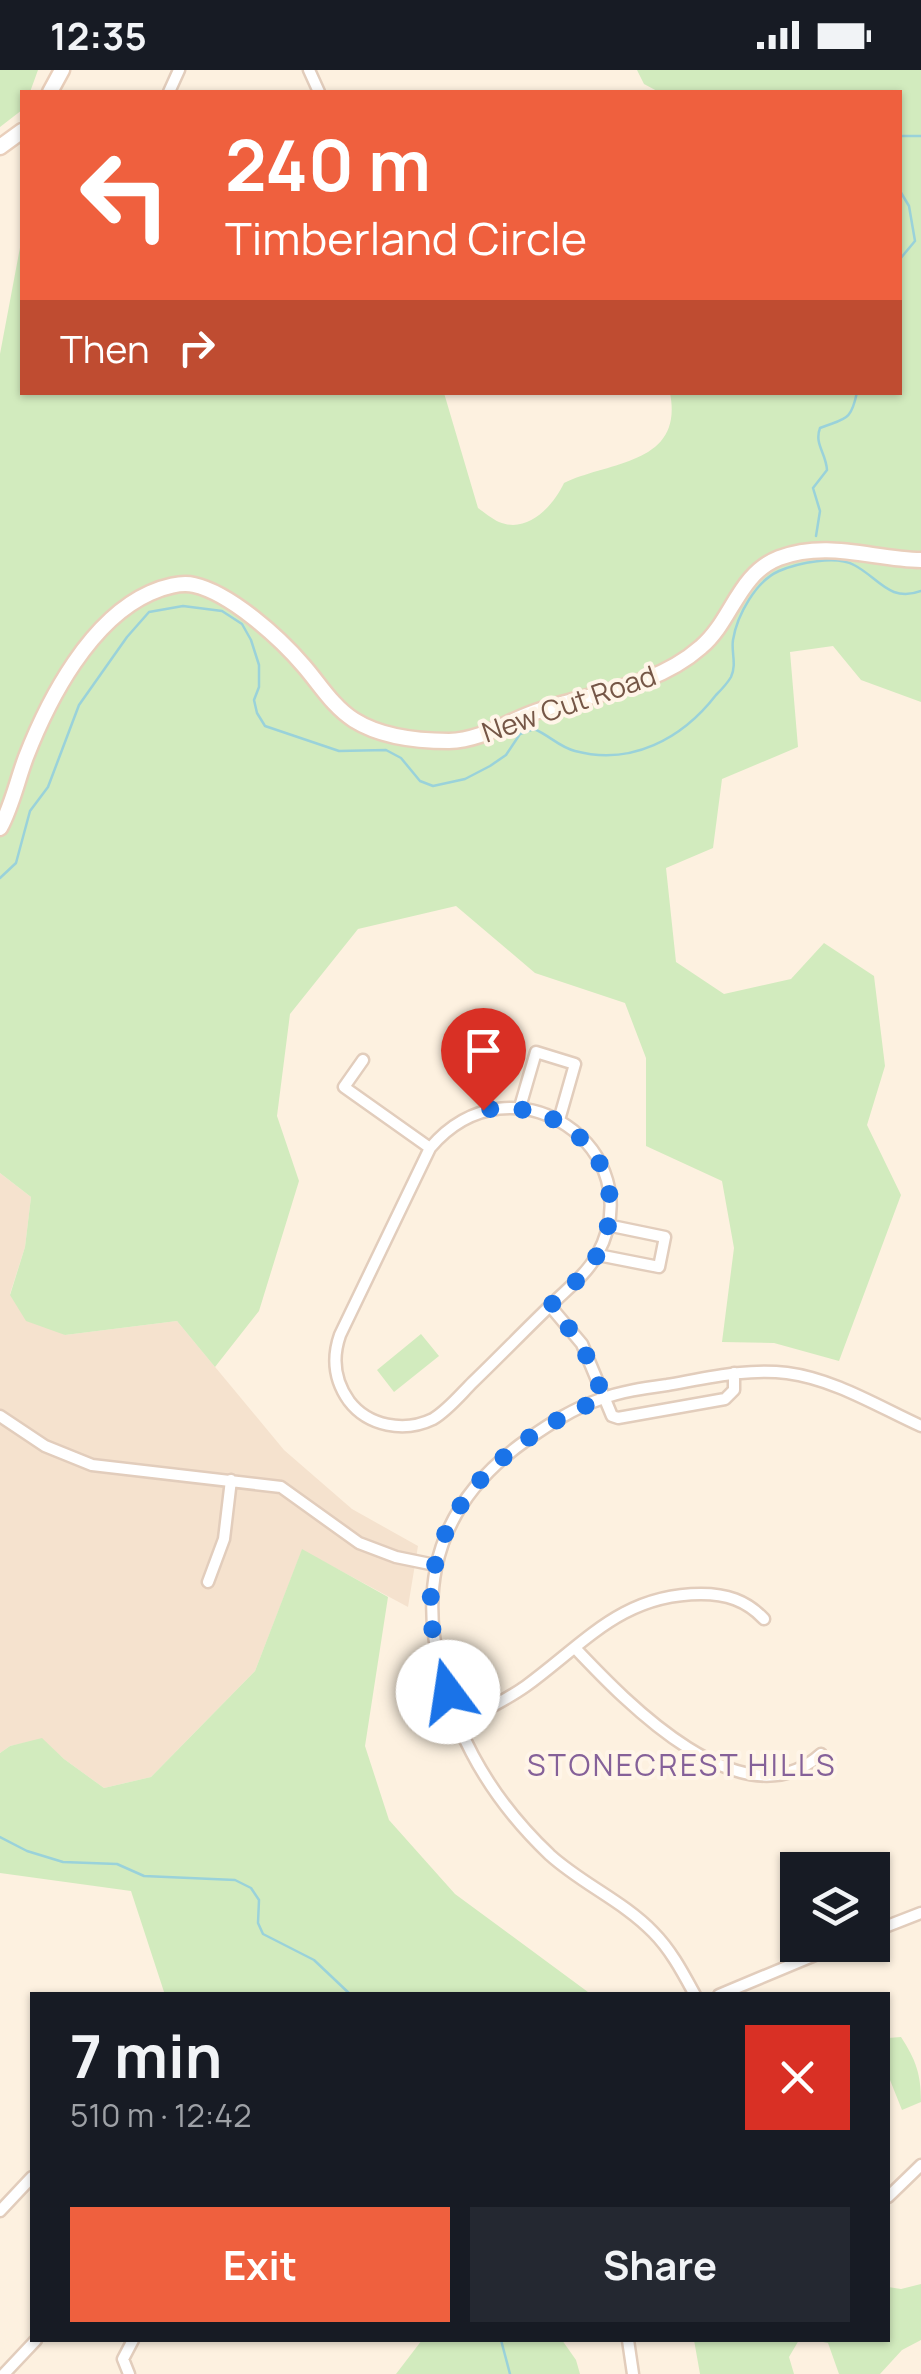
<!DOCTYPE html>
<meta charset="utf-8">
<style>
:root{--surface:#171b24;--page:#242831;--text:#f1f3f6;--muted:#9ea1a6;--accent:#ef603e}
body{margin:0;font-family:Manrope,sans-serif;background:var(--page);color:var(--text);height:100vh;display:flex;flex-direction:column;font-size:38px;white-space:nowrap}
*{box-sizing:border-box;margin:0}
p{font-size:32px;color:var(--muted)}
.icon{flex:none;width:55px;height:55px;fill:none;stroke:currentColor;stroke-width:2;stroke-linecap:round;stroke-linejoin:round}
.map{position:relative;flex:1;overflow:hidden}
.sheet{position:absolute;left:30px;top:1922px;width:860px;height:350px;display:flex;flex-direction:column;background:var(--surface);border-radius:0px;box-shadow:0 2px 8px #0004}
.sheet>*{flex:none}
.top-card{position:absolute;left:20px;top:20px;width:882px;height:305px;border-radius:0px;box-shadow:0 2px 8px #0004;background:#ef603e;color:#fff;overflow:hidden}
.buttons{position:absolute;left:780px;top:1782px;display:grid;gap:20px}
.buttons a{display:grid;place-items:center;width:110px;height:110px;border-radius:0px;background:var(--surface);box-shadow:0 2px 8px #0004;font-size:50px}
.pin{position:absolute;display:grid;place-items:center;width:85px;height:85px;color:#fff;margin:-102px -42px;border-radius:50% 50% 50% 0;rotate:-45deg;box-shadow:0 0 10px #0007}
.pin .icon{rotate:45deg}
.me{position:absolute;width:110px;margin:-55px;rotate:346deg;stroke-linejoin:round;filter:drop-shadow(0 0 8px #0008)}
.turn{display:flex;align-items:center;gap:35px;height:210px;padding:0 40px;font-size:45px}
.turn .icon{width:130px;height:130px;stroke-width:2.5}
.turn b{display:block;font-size:70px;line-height:85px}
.then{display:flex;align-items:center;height:95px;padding:0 40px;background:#0003;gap:20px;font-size:38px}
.round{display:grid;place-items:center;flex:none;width:105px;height:105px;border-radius:0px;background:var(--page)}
.headline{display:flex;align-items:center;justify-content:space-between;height:170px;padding:0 40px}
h1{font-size:60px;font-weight:700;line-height:75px}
.cta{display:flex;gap:20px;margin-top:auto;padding:20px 40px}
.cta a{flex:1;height:115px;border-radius:0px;background:var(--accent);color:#fff;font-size:40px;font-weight:700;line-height:115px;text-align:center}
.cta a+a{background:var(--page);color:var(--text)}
.status{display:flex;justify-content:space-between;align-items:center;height:70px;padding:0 50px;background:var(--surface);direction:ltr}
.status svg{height:28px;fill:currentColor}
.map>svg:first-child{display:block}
.residential{fill:#f5e2ce}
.green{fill:#d2ebbe}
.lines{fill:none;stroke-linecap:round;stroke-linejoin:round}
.stream{stroke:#9ad2da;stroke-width:2.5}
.street-casing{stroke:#e2cdbc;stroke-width:15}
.secondary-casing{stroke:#e9cfbb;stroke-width:19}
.street{stroke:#fff;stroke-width:10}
.secondary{stroke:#fff;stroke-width:14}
.route{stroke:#1a73e8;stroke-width:18;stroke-dasharray:0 32.4}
.labels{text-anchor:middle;stroke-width:8;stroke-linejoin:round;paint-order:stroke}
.street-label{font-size:28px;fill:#755646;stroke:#fff5e8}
.neighbourhood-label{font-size:30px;letter-spacing:2.5px;fill:#856199;stroke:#fff5e8}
</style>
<div class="status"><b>12:35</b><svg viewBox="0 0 49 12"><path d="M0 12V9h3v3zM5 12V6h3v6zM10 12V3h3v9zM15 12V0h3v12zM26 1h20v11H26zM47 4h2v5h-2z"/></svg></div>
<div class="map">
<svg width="921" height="2304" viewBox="0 0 921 2304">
<rect width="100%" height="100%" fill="#fdf1e0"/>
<path class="residential" d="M0 1103 31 1127 25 1177 10 1224 65 1265 177 1251 284 1380 352 1439 418 1476 408 1537 302 1480 255 1601 151 1707 104 1718 64 1689 42 1669 10 1676 0 1683Z"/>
<path class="green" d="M0 0H38L30 22H22V40L0 57Z
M637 0H921V632L861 610 833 576 790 582 798 677 722 709 713 778 666 798 676 892 724 924 791 909 824 873 874 906 885 996 867 1055 901 1125 839 1291 774 1273 722 1272 734 1178 722 1111 646 1076V988L625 933 535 903 456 836 358 859 290 944 277 1046 299 1111 259 1241 215 1297 177 1251 65 1265 26 1251 10 1225 25 1177 31 1127 0 1103V284L22 167V322L444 323 478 438C484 442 492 449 499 452 528 464 553 436 564 413 609 391 684 395 670 323L900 322V22H659L644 14Z
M421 1264 439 1286 394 1322 377 1300Z
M302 1479 388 1527 365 1676 389 1750 455 1824 592 1925H165L131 1821 0 1803V1683L10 1676 42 1668 64 1689 104 1718 151 1707 255 1601Z
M901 1967C916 1990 921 2004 921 2032L902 2040 888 2005V1968Z
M921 2214V2270L902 2280 880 2304H839L828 2273 813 2270H888V2217L901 2219Z
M422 2270H562L576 2290 580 2304H396Z
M694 2270H799L789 2287 794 2304H700Z"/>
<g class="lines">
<path class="stream" d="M900 66H921
M900 121 909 136 915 171 900 189
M816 466 820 441 813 418 827 400C826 383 814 374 820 358 845 348 851 352 857 322
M0 808 16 793 30 741 48 717 79 635 127 567 149 542 183 536 222 541 242 554 251 570 259 595V617L254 630 257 643 265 656 339 681 386 680 401 688 420 711 433 716 465 709 490 696 506 685 520 664 534 659C549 665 559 677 575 681 631 696 682 669 716 625 721 620 727 614 731 607 737 594 731 582 733 570 737 545 756 511 779 501 798 493 836 485 854 495 878 507 889 533 921 521
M0 1767 27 1781 63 1792 117 1794 144 1806 235 1810 251 1818 259 1830 258 1853 263 1864 314 1890 351 1925
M408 1925H410
M501 2270 510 2304"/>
<defs>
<path id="street" d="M309 0 319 22
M169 22 179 0
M363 990 344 1017 430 1078
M520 1037 536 982 575 994 559 1050
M598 1185 659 1197 665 1167 607 1155
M550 1236C566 1220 586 1205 597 1185 655 1080 513 980 430 1078L340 1265C332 1288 334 1310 349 1331 368 1356 404 1363 433 1349 448 1340 460 1325 473 1312 499 1287 524 1261 550 1236L582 1274 612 1346 618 1348 725 1329 734 1320V1303
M0 1346 45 1376 92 1395 281 1417 359 1473 396 1487 435 1495
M208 1512 224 1469 231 1410
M575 1578C626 1632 743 1755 821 1684
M458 1654C481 1642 505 1631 526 1616 585 1573 622 1524 701 1524 726 1524 746 1530 764 1549
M872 1862 921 1843
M695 1925C683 1903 671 1880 653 1862 623 1831 582 1814 550 1785 511 1748 480 1706 459 1656 412 1542 422 1443 528 1369 551 1353 574 1338 601 1329 622 1321 645 1318 667 1315 707 1308 747 1298 787 1303 834 1309 879 1337 921 1356
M719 1925 839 1875
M888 2127 921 2095
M0 2141 32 2107
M628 2270 633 2304
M4 2304 36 2270
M129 2304 123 2289 133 2270"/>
<path id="secondary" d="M50 22 62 0
M0 77 22 61
M0 758C12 736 17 711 26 687 49 628 90 550 150 523 163 517 181 512 194 515 230 523 279 567 303 595 319 613 332 636 354 650 381 667 417 671 449 671 483 670 509 650 541 640 595 623 657 616 701 577 732 551 738 504 779 488 828 470 872 489 921 490"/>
</defs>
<use href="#street" class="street-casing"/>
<use href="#secondary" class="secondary-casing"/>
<use href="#street" class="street"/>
<use href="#secondary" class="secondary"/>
</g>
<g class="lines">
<path class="route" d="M448 1622C439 1590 428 1557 431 1524 437 1425 519 1363 603 1328 592 1290 577 1265 550 1236 566 1220 587 1204 597 1185 641 1103 567 1025 483 1040"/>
</g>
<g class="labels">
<g class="street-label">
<text transform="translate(569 634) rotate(-19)" y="10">New Cut Road</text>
</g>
<g class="neighbourhood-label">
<text x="682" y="1706">STONECREST HILLS</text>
</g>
</g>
</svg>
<div class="buttons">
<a><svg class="icon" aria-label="layers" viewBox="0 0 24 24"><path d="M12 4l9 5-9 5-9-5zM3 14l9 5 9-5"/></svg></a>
</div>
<div class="pin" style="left:483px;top:1040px;background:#d93025"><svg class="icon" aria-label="arrive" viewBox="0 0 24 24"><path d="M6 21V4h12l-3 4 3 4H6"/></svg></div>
<svg class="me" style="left:448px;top:1622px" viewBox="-20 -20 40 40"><circle r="19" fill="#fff"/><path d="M0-13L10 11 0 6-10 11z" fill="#1a73e8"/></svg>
<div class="top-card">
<div class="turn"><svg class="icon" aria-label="left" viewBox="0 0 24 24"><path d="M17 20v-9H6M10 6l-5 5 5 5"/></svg><div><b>240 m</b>Timberland Circle</div></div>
<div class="then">Then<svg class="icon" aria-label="right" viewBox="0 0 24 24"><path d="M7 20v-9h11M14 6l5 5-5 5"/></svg></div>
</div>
<section class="sheet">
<div class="headline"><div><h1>7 min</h1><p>510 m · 12:42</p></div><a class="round" style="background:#d93025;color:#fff"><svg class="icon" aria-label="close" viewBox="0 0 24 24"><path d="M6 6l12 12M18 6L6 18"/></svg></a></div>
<div class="cta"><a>Exit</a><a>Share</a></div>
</section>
</div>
